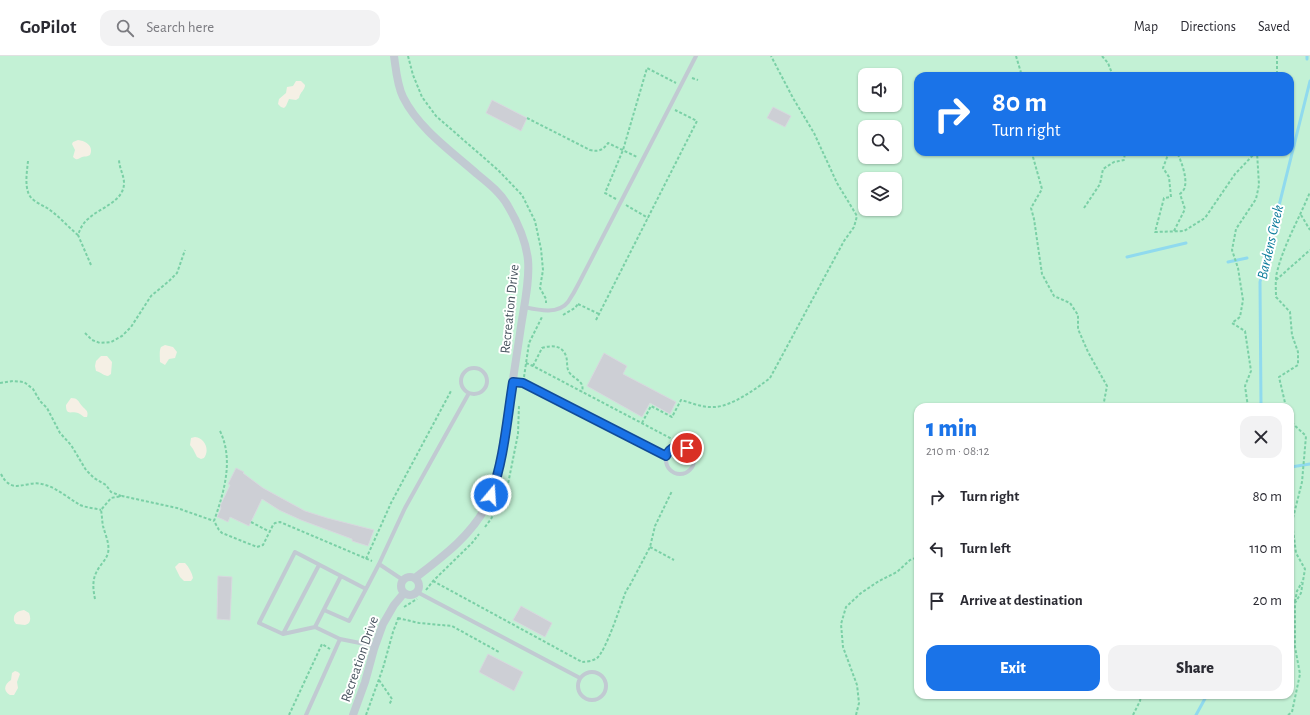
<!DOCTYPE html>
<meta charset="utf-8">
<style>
:root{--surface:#fff;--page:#f2f2f3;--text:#2b2b33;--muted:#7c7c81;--line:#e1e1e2;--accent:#1a73e8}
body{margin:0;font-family:"Alegreya Sans",sans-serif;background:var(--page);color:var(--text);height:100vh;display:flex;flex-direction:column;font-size:15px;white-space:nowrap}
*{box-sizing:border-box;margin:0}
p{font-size:13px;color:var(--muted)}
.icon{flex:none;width:22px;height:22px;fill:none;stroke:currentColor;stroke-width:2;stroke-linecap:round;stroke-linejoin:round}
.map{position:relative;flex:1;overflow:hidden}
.details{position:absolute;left:914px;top:347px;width:380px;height:296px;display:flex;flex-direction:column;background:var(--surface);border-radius:12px;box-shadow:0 1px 3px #0004}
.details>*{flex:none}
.hud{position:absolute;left:914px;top:16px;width:380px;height:84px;border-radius:12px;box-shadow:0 1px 3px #0004;background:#1a73e8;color:#fff;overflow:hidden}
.tools{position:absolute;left:858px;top:12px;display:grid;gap:8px}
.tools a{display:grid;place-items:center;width:44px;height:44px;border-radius:8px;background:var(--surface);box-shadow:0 1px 3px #0004;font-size:20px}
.pin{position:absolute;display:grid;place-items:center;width:34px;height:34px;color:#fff;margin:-17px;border:2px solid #fff;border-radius:50%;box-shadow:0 1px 4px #0007}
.me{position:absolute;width:44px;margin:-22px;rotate:18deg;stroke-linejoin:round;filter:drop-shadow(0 0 3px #0008)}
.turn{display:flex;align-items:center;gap:14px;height:84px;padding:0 12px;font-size:18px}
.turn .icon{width:52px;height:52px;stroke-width:2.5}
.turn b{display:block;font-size:28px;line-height:34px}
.round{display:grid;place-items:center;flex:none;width:42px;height:42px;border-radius:12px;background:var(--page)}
.summary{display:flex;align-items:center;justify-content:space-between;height:68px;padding:0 12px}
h1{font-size:24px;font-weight:800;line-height:30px;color:var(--accent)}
.button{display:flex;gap:8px;margin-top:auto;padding:8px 12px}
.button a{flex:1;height:46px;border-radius:12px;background:var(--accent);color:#fff;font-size:16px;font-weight:800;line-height:46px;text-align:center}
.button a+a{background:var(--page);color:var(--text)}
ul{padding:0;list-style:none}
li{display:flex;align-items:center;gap:12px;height:52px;padding:0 12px}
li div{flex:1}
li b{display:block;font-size:15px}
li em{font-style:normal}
header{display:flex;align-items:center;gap:24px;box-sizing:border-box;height:56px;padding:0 20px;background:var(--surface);border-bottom:1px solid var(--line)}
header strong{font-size:19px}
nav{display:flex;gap:22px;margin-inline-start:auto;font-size:14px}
.search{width:280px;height:36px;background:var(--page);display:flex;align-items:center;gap:10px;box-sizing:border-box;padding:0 14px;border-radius:12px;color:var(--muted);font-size:15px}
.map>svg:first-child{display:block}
.green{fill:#c3f1d5;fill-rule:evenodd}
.sand{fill:#f5f0e5}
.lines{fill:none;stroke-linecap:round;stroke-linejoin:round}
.stream{stroke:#90daee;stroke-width:3}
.building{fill:#cdcfd5;stroke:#d7d9de}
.path{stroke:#7ad0a6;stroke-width:2;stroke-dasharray:3 2;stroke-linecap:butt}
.lane{stroke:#c1cad2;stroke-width:4}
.street{stroke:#c1cad2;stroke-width:8}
.route-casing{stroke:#114b97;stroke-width:10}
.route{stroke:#1a73e8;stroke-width:7}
.labels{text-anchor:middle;stroke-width:4;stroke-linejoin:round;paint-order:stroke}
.street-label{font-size:14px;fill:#4a5661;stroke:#fff}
.water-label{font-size:15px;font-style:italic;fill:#0c7c9b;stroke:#fff}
</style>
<header>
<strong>GoPilot</strong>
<div class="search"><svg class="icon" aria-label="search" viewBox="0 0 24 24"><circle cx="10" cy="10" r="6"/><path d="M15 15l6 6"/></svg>Search here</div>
<nav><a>Map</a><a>Directions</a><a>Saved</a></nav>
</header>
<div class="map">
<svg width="1310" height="659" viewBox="0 0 1310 659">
<rect width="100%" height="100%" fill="#f5f3f3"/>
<path class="green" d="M0 0H1310V659H0ZM865 19H895V49H865ZM918 20H1290V96H918ZM865 71H895V101H865ZM865 123H895V153H865ZM918 351H1290V639H918Z"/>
<path class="sand" d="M296 25H301L305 29C305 34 300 36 299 42L296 44 289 43 286 50 284 52 281 51 278 48 279 43 286 37 287 31 293 30Z
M78 84C86 85 94 90 90 99 87 101 85 100 82 101 78 103 77 105 73 101L75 94 72 88 73 86Z
M165 289 173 291 177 296 175 302 169 303 165 309 160 306C160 303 159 294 161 291Z
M101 300H107L112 306 111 318 108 320C104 320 101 316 96 315L95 310 96 305Z
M71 342C78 342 78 345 82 350 85 354 89 354 87 361H84C82 360 81 358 78 357 72 354 66 361 66 349Z
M195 381C205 382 210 394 204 402L201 403 197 401 193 393 190 389 191 382Z
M179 507H185C189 511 192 517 193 522L191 525H184L180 521 175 511Z
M24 554 29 557C31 562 31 568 25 569L16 568 14 565C13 558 17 555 24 554Z
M15 615 18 616 20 618 17 626 18 632 14 639H10C2 634 5 628 11 624L12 617Z"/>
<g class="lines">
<path class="stream" d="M1307 3V0
M1127 201 1186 187
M1228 206 1247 202
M1261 351 1260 226 1310 25
M1291 411 1310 408
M1196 659 1207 639"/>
</g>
<path class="building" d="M492 44 527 62 521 75 486 57Z
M773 51 791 60 785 71 767 62Z
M604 297 627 310 623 318 676 346 670 358 650 347 642 361 587 330Z
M236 412 244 416 243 417 263 432 305 455 327 462 374 474 368 490 352 485V483L301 464 279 454 262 443 249 470 230 461 228 466 222 463 217 461 221 452 220 450 230 429 228 428Z
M218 520 232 521 230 564 217 563Z
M521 550 552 567 545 581 513 564Z
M488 598 523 616 514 635 479 616Z"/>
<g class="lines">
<path class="path" d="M408 0 413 19 422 41 436 60 498 114 522 139 535 165 541 193 543 214 540 232 546 243V247
M1016 0 1022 20
M1102 0 1108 7 1113 20
M1277 0V20
M692 22 698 24
M527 62 590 94C599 96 603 94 608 87L637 101
M1034 96 1033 101 1042 133 1031 152 1034 163 1042 218 1054 240 1070 247 1078 259V273L1088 296 1107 330 1103 351
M1169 96 1163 112 1169 121 1171 141 1164 142 1155 176 1184 175 1205 162 1235 118 1256 96
M28 105C27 115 25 127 28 136 30 144 40 148 47 152 58 159 67 170 78 179
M616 143 605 137 623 94 647 12 676 27
M626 149 648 162
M1084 152 1100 128 1103 113 1114 106 1124 104 1125 96
M1301 159 1310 174
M1174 175 1185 153 1180 138C1182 136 1185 133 1185 130 1187 120 1181 105 1177 96
M91 209 78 179C80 173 83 167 88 163 99 152 124 146 124 127 124 119 119 112 119 103
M1276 224 1310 194
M578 248 599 258
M563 259 575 252 578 248
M596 264 697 65 675 54
M85 277 92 284 100 287 111 286 122 280 131 271 151 240 169 225 177 217 185 194
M526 307 533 310 672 383
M533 310 542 292C552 289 562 289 566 300 568 306 566 311 569 316 574 324 585 324 582 336
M524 321 529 287 542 261
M0 327 13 325 24 326 33 333 40 345 47 352 60 377 71 389 86 414 94 422 106 429 111 436 121 440
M1248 351 1245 330 1251 315 1245 275 1232 267 1240 261 1243 244 1238 212 1232 194 1236 173 1256 143 1259 129 1257 96
M1286 351 1279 321 1298 309V296L1292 279 1290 256 1276 241C1276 233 1275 224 1277 216 1284 188 1299 163 1310 136
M642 367 651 350 672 361 681 344C692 347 703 352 715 351 732 350 756 333 770 322L844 185 854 171 857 160 837 127 814 77 793 42 771 0
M220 375C234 404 224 436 214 465L219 474 222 477 257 491 263 489 273 469 275 467 280 466 372 505
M1 418C12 440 26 424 42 428 56 431 68 442 80 449 87 452 94 452 101 454
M251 466 270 476
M485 471 491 463 507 433 518 378 519 349
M650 491 674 504
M366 503 391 447 451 335
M433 525 582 606C586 606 593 605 597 602 606 595 621 548 626 535L630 529 650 491 655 470 672 435
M426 534 433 525 472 487 479 478
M95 543C93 533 92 524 97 515 100 509 106 504 108 497 110 488 105 478 103 470 102 465 102 459 101 454L111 442 122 440 177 452 214 465
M1295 546 1297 535 1302 526
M404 551 417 543
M398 562 419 567 452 570 499 596
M379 624 392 643 389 649
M289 659 322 588 330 593
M366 659 383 612 393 576 399 560
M856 659 859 647 857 629 843 591 841 568 846 551 861 537 879 525 897 516 910 504 918 501
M1133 659 1140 645 1141 639
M1288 659 1292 656 1300 618 1295 591V547L1301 537 1305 513 1296 497 1292 466 1302 426 1306 380 1290 365"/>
<path class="lane" d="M524 251C538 254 558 259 568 246 572 240 576 233 579 227L696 0
M461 325a13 13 0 1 1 26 0a13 13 0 1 1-26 0Z
M513 326 523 327 666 400
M666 404a14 14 0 1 1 28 0a14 14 0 1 1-28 0Z
M379 508 403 524
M417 536 580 622
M324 554 349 565 366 533
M315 571 283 578 259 567 295 496 341 520
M283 578 319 509
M340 583 315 571 341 520 366 533 379 508 405 452 469 337
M578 630a14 14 0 1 1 28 0a14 14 0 1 1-28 0Z
M306 659 340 583 375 590"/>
<path class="street" d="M394 0C396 14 397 29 403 41 419 73 451 95 477 118 488 127 501 137 508 150 518 167 526 185 528 204 530 227 523 254 520 277 515 310 510 343 505 376 501 400 498 427 487 449 470 481 442 501 415 522
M401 530a9 9 0 1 1 18 0a9 9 0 1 1-18 0Z
M353 659 365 626 374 593 383 568 394 549 404 537"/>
</g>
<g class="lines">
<defs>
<path id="route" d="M491 439C504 404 507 363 513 326L523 327 666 400C670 391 678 388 687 392"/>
</defs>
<use href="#route" class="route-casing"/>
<use href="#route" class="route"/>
</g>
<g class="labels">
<g class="street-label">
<text transform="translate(509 253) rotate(-84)" y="5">Recreation Drive</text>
<text transform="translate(359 603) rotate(-71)" y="5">Recreation Drive</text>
</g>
<g class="water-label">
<text transform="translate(1270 186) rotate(-77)" y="5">Bardens Creek</text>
</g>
</g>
</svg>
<div class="tools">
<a><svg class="icon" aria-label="sound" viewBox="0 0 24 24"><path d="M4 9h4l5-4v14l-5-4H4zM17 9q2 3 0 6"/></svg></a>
<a><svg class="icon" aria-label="search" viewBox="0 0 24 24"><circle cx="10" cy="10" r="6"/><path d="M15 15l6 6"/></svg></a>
<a><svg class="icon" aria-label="layers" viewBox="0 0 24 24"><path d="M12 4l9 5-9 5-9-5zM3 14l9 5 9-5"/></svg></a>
</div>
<div class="pin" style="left:687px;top:392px;background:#d93025"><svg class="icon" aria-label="arrive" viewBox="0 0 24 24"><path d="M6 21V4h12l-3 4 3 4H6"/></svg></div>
<svg class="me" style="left:491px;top:439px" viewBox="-20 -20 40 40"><circle r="17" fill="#1a73e8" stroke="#fff" stroke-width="3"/><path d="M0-11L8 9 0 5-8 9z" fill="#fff"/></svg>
<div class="hud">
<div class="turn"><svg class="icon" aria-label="right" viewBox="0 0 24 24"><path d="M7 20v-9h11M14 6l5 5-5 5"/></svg><div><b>80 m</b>Turn right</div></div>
</div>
<section class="details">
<div class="summary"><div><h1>1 min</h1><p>210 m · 08:12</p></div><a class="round"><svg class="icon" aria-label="close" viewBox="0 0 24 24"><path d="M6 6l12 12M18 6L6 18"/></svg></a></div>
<ul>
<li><svg class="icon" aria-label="right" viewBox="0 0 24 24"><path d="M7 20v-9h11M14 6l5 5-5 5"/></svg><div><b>Turn right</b></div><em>80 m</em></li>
<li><svg class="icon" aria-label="left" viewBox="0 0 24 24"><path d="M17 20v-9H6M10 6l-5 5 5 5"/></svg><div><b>Turn left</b></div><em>110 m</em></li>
<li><svg class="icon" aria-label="arrive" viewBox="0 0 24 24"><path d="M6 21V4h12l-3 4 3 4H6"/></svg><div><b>Arrive at destination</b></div><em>20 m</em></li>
</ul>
<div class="button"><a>Exit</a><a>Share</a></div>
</section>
</div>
